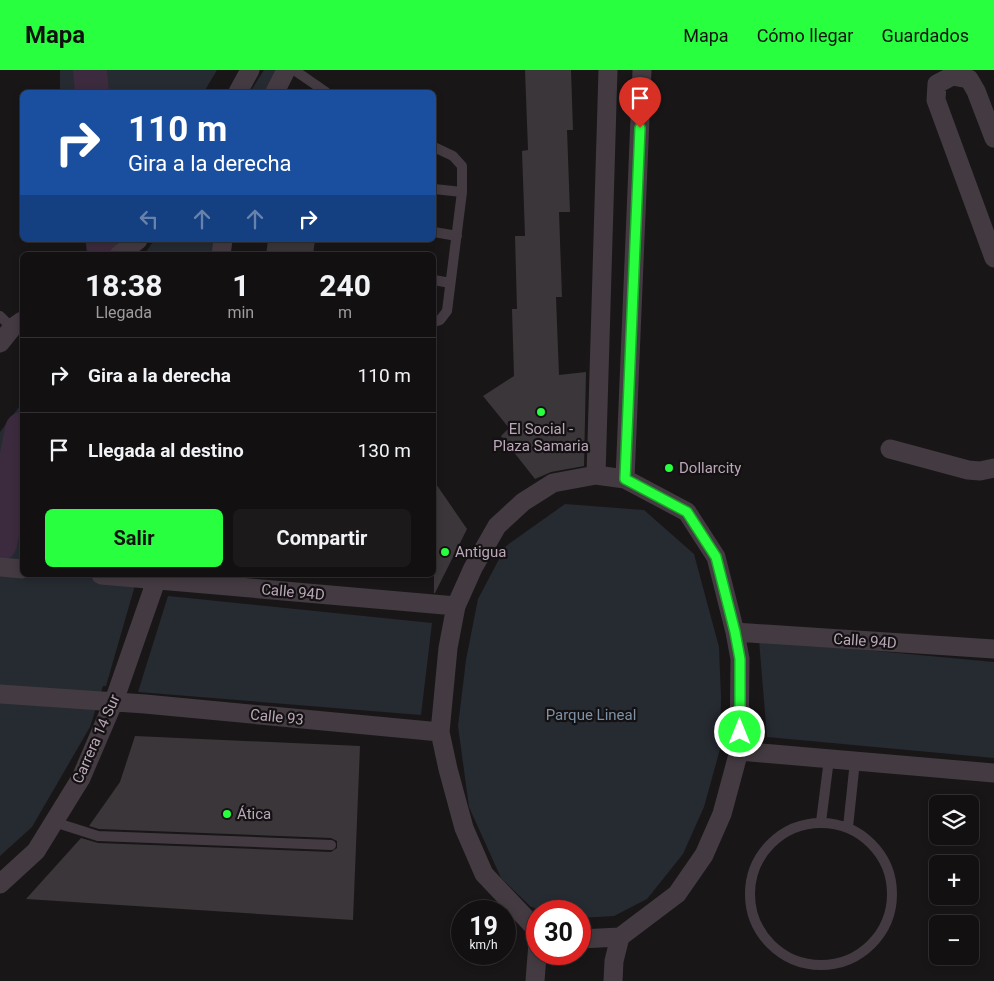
<!DOCTYPE html>
<html lang="es">
<meta charset="utf-8">
<style>
:root{--surface:#131012;--page:#1c191b;--text:#f1f3f6;--muted:#9d9d9f;--line:#323032;--accent:#28ff3f}
body{margin:0;font-family:Roboto,sans-serif;background:var(--page);color:var(--text);height:100vh;display:flex;flex-direction:column;font-size:19px;white-space:nowrap}
*{box-sizing:border-box;margin:0}
p{font-size:16px;color:var(--muted)}
.icon{flex:none;width:28px;height:28px;fill:none;stroke:currentColor;stroke-width:2;stroke-linecap:round;stroke-linejoin:round}
.map{position:relative;flex:1;overflow:hidden}
.panel{position:absolute;left:20px;top:182px;width:416px;height:325px;display:flex;flex-direction:column;background:var(--surface);border-radius:8px;box-shadow:0 2px 8px #0003,0 0 0 1px var(--line)}
.panel>*{flex:none}
.top-card{position:absolute;left:20px;top:20px;width:416px;height:152px;border-radius:8px;box-shadow:0 2px 8px #0003,0 0 0 1px var(--line);background:#1a4fa0;color:#fff;overflow:hidden}
.buttons{position:absolute;left:929px;top:725px;display:grid;gap:10px}
.buttons a{display:grid;place-items:center;width:50px;height:50px;border-radius:8px;background:var(--surface);box-shadow:0 2px 8px #0003,0 0 0 1px var(--line);font-size:25px}
.speed{position:absolute;left:451px;top:830px;display:flex;gap:10px;font-size:25px;font-weight:700;text-align:center}
.speed>*{display:grid;place-content:center;width:65px;height:65px;border-radius:50%;background:var(--surface);box-shadow:0 2px 8px #0003,0 0 0 1px var(--line);line-height:1}
.speed small{font-size:12px;font-weight:400}
.speed .limit{border:8px solid #d22;background:#fff;color:#111}
.pin{position:absolute;display:grid;place-items:center;width:42px;height:42px;color:#fff;margin:-51px -21px;border-radius:50% 50% 50% 0;rotate:-45deg;box-shadow:0 0 5px #0007}
.pin .icon{rotate:45deg}
.me{position:absolute;width:55px;margin:-28px;rotate:0deg;stroke-linejoin:round;filter:drop-shadow(0 0 4px #0008)}
.turn{display:flex;align-items:center;gap:18px;height:105px;padding:0 25px;font-size:22px}
.turn .icon{width:65px;height:65px;stroke-width:2.5}
.turn b{display:block;font-size:35px;line-height:42px}
.lanes{display:flex;align-items:center;height:48px;padding:0 25px;background:#0003;justify-content:center;gap:25px;direction:ltr}
.lanes .off{opacity:.35}
.eta{display:flex;justify-content:space-evenly;align-items:center;height:85px;text-align:center}
.eta b{font-size:30px;font-weight:700;line-height:35px}
.action{display:flex;gap:10px;margin-top:auto;padding:10px 25px}
.action a{flex:1;height:58px;border-radius:8px;background:var(--accent);color:#111;font-size:20px;font-weight:700;line-height:58px;text-align:center}
.action a+a{background:var(--page);color:var(--text)}
ul{padding:0;list-style:none}
li{display:flex;align-items:center;gap:15px;height:75px;padding:0 25px;border-top:1px solid var(--line)}
li div{flex:1}
li b{display:block;font-size:19px}
li em{font-style:normal}
header{display:flex;align-items:center;gap:30px;box-sizing:border-box;height:70px;padding:0 25px;background:var(--accent);color:#111}
header strong{font-size:24px}
nav{display:flex;gap:28px;margin-inline-start:auto;font-size:18px}
.map>svg:first-child{display:block}
.green{fill:#262a31}
.lines{fill:none;stroke-linecap:round;stroke-linejoin:round}
.river{stroke:#3c2b3e;stroke-width:34}
.building{fill:#3b3639}
.lane{stroke:#433b41;stroke-width:10}
.street{stroke:#433b41;stroke-width:19}
.route-casing{stroke:#1aa629;stroke-width:12}
.route{stroke:#28ff3f;stroke-width:9}
.poi-dot{fill:#28ff3f;stroke:#141113;stroke-width:2}
.labels{text-anchor:middle;stroke-width:4.5;stroke-linejoin:round;paint-order:stroke}
.poi-label{font-size:15px;fill:#baa7b7;stroke:#141113;text-anchor:start}
.street-label{font-size:15px;fill:#baa7b7;stroke:#141113}
.park-label{font-size:15px;fill:#7d91a6;stroke:#141113}
</style>
<header>
<strong>Mapa</strong>
<nav><a>Mapa</a><a>Cómo llegar</a><a>Guardados</a></nav>
</header>
<div class="map">
<svg width="994" height="911" viewBox="0 0 994 911">
<rect width="100%" height="100%" fill="#191618"/>
<path class="green" d="M60 0H217L204 22H60Z
M264 0H279L273 22H250Z
M85 170H136V185H88Z
M154 170H232L228 185H144Z
M22 333V505H138L106 616H103L90 657 32 757 0 786V362Z
M565 434 644 440 694 484 719 577 721 627 720 679 704 737 683 784 647 829 614 846 580 848V841H548L531 837 501 808 469 737 458 656 466 590 478 529 506 476Z
M168 526 432 553 421 645 138 622Z
M759 570 994 592V688L767 667Z"/>
<g class="lines">
<path class="river" d="M90 0 92 22
M103 170 104 185
M0 474 22 359"/>
</g>
<path class="building" d="M525 0H571L573 60H567L570 142H559L562 227H556L559 305 586 302 584 396 551 402 535 409 501 366 509 358 483 326 514 306 512 239H517L515 166H525L522 81 528 80Z
M268 170H315L313 185H266Z
M434 411 467 459 435 523H434Z
M135 666 360 676 353 850 26 829 81 768 98 773 331 782 337 778V771L331 768 99 759 89 756 120 712Z"/>
<g class="lines">
<path class="lane" d="M294 0 326 22
M434 77 453 86 462 96V122L447 241 440 250 434 252
M434 119 462 122
M434 162 457 166
M434 210 450 213
M0 246 12 258
M54 752 98 766 331 775
M821 752 829 689
M750 824a71 71 0 1 1 142 0a71 71 0 1 1-142 0Z
M848 757 855 691"/>
<path class="street" d="M238 22 250 0
M275 22 286 0
M994 68 976 21 969 9 952 6 937 14 936 30 994 188
M119 185 138 170
M221 185 223 170
M0 273 12 258 22 251
M890 379 968 400 980 401 994 398
M596 405 608 0
M625 409 642 0
M0 497 22 499
M101 505 456 536
M735 562 994 579
M0 624 145 634 440 662
M739 681 994 703
M0 814 36 781 81 708 114 631 158 505
M538 861 484 804 464 758 448 699 440 662 448 578 456 536 473 498 497 456 523 432 553 413 596 405 625 409 687 442 716 487 735 562 740 589 739 681 722 744 704 785 677 824 620 867 580 869
M535 911 538 873
M613 911 614 891 620 867"/>
</g>
<g class="lines">
<defs>
<path id="route" d="M640 58 625 409 687 442 716 487 735 562 740 589V662"/>
</defs>
<use href="#route" class="route-casing"/>
<use href="#route" class="route"/>
</g>
<g class="poi-dot">
<circle cx="541" cy="342" r="5"/>
<circle cx="669" cy="398" r="5"/>
<circle cx="445" cy="482" r="5"/>
<circle cx="227" cy="744" r="5"/>
</g>
<g class="labels">
<g class="poi-label">
<text x="541" y="364" text-anchor="middle">El Social -<tspan x="541" dy="17">Plaza Samaria</tspan></text>
<text x="679" y="403">Dollarcity</text>
<text x="455" y="487">Antigua</text>
<text x="237" y="749">Ática</text>
</g>
<g class="street-label">
<text transform="translate(293 522) rotate(5)" y="5">Calle 94D</text>
<text transform="translate(865 571) rotate(4)" y="5">Calle 94D</text>
<text transform="translate(277 647) rotate(6)" y="5">Calle 93</text>
<text transform="translate(96 669) rotate(-66)" y="5">Carrera 14 Sur</text>
</g>
<g class="park-label">
<text x="591" y="650">Parque Lineal</text>
</g>
</g>
</svg>
<div class="buttons">
<a><svg class="icon" aria-label="layers" viewBox="0 0 24 24"><path d="M12 4l9 5-9 5-9-5zM3 14l9 5 9-5"/></svg></a>
<a>+</a>
<a>−</a>
</div>
<div class="speed"><div>19<small>km/h</small></div><div class="limit">30</div></div>
<div class="pin" style="left:640px;top:58px;background:#d93025"><svg class="icon" aria-label="arrive" viewBox="0 0 24 24"><path d="M6 21V4h12l-3 4 3 4H6"/></svg></div>
<svg class="me" style="left:740px;top:662px" viewBox="-20 -20 40 40"><circle r="17" fill="#28ff3f" stroke="#fff" stroke-width="3"/><path d="M0-11L8 9 0 5-8 9z" fill="#fff"/></svg>
<div class="top-card">
<div class="turn"><svg class="icon" aria-label="right" viewBox="0 0 24 24"><path d="M7 20v-9h11M14 6l5 5-5 5"/></svg><div><b>110 m</b>Gira a la derecha</div></div>
<div class="lanes"><svg class="icon off" aria-label="left" viewBox="0 0 24 24"><path d="M17 20v-9H6M10 6l-5 5 5 5"/></svg><svg class="icon off" aria-label="ahead" viewBox="0 0 24 24"><path d="M12 20V5M6 11l6-6 6 6"/></svg><svg class="icon off" aria-label="ahead" viewBox="0 0 24 24"><path d="M12 20V5M6 11l6-6 6 6"/></svg><svg class="icon" aria-label="right" viewBox="0 0 24 24"><path d="M7 20v-9h11M14 6l5 5-5 5"/></svg></div>
</div>
<section class="panel">
<div class="eta">
<div><b>18:38</b><p>Llegada</p></div>
<div><b>1</b><p>min</p></div>
<div><b>240</b><p>m</p></div>
</div>
<ul>
<li><svg class="icon" aria-label="right" viewBox="0 0 24 24"><path d="M7 20v-9h11M14 6l5 5-5 5"/></svg><div><b>Gira a la derecha</b></div><em>110 m</em></li>
<li><svg class="icon" aria-label="arrive" viewBox="0 0 24 24"><path d="M6 21V4h12l-3 4 3 4H6"/></svg><div><b>Llegada al destino</b></div><em>130 m</em></li>
</ul>
<div class="action"><a>Salir</a><a>Compartir</a></div>
</section>
</div>
